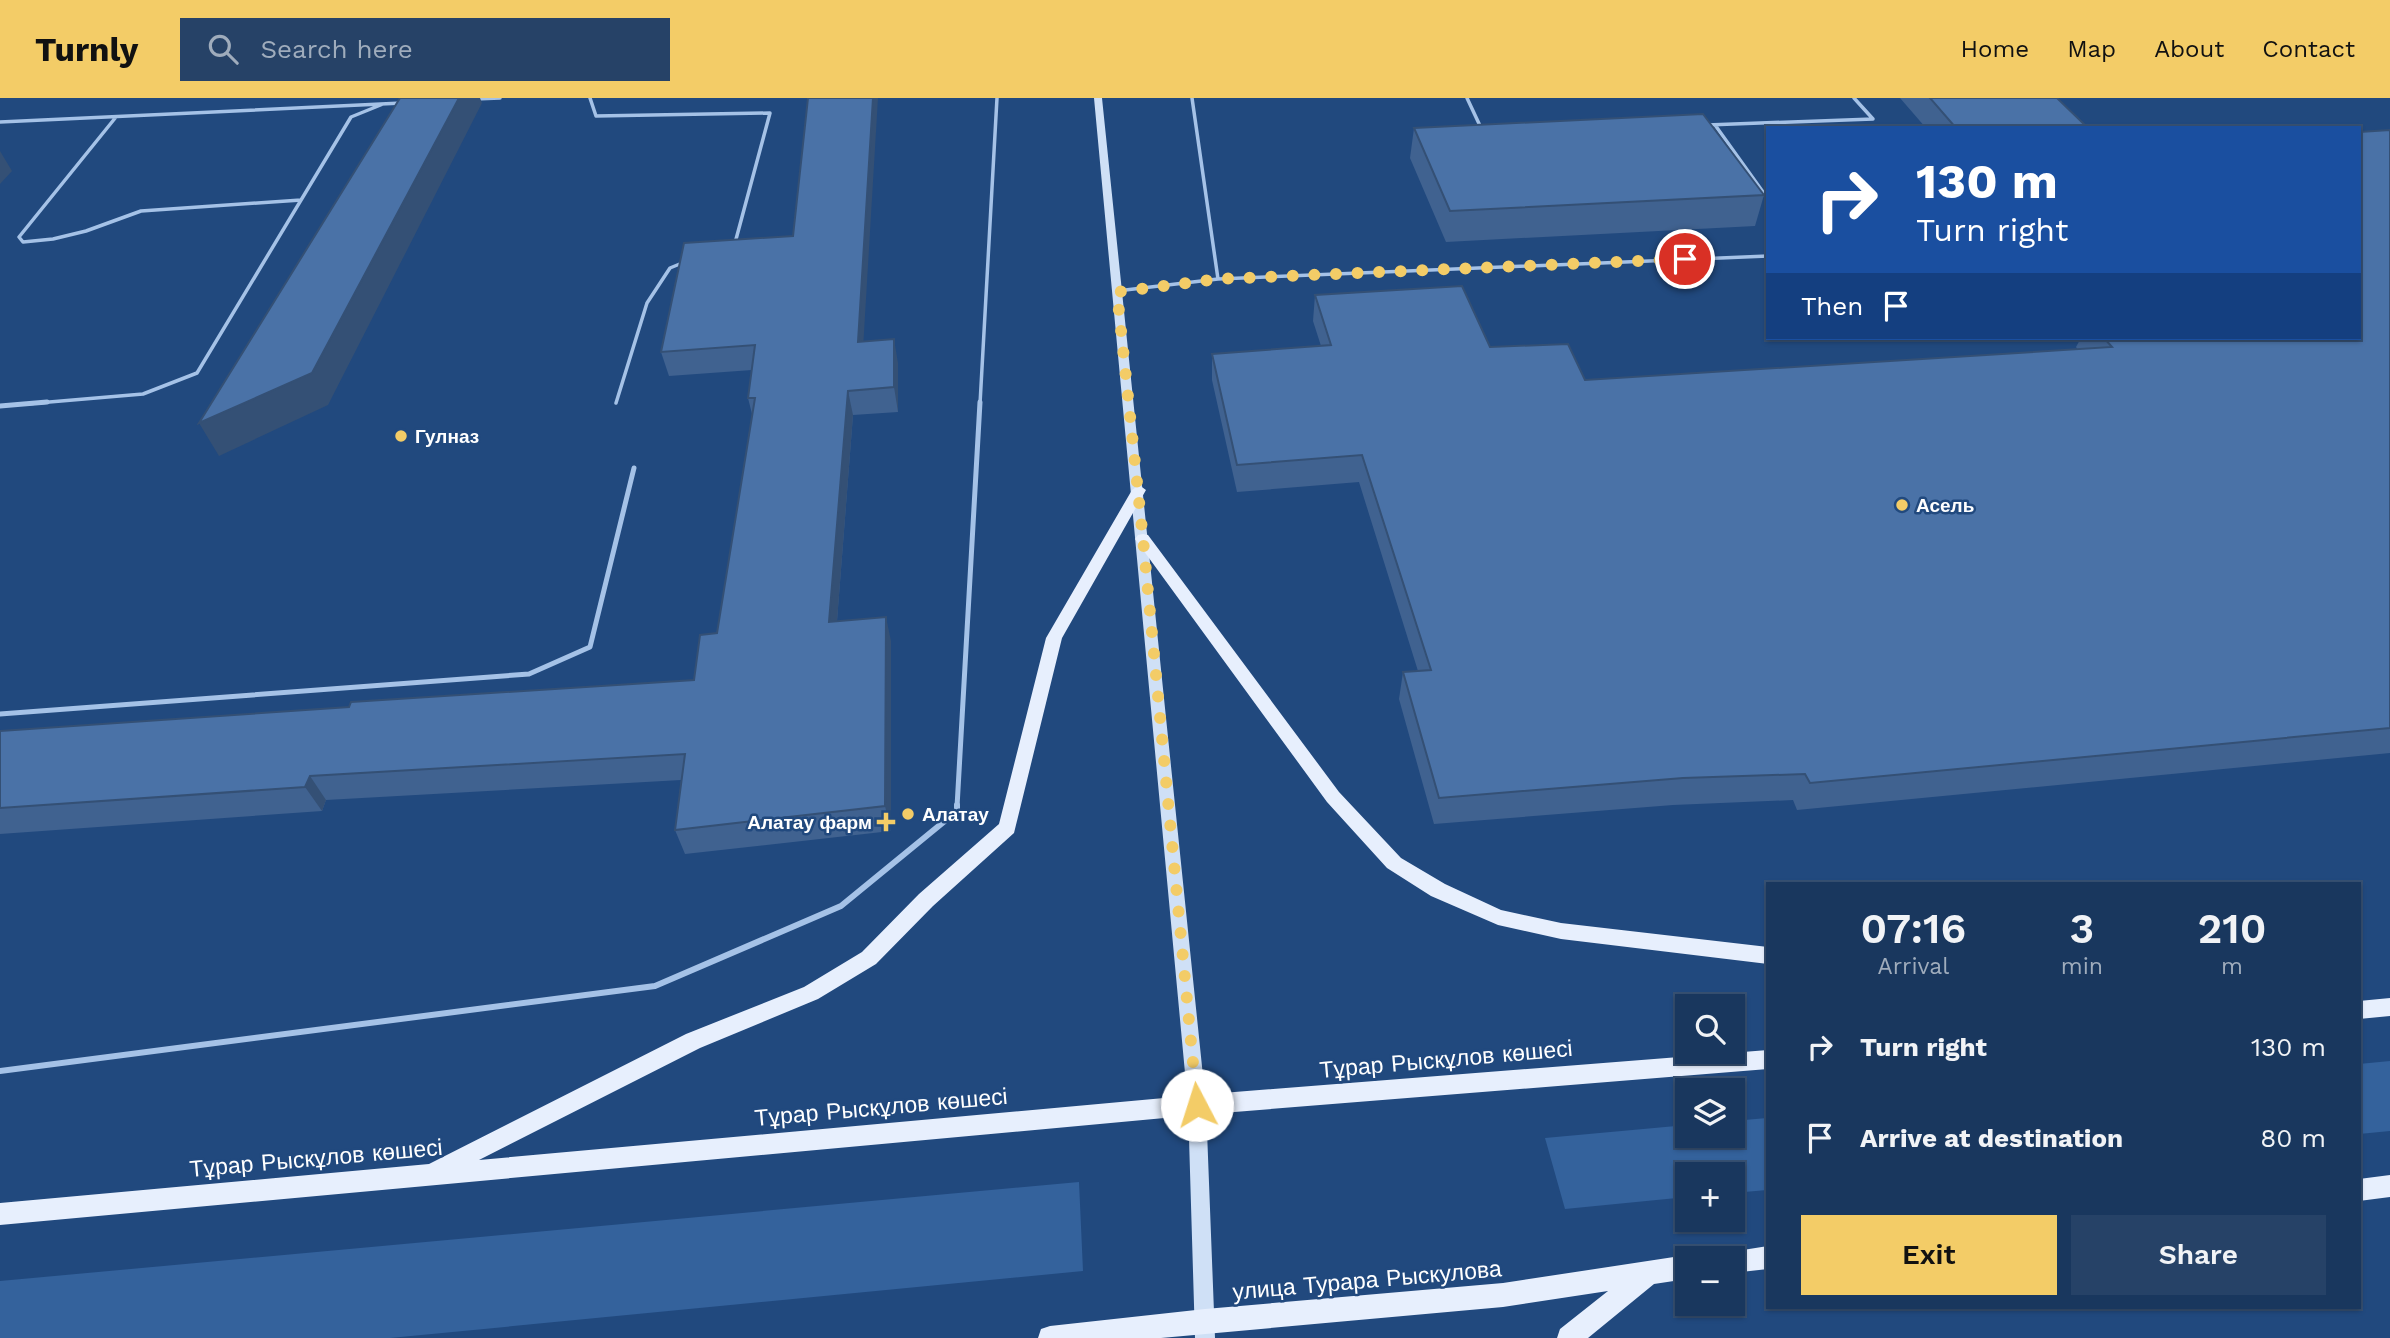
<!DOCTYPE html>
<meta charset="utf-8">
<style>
:root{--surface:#19375e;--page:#264267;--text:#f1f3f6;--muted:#9facbc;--line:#375173;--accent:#f3cc67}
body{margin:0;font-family:"Work Sans",sans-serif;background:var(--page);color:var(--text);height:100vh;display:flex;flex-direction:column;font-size:26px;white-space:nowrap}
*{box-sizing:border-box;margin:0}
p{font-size:23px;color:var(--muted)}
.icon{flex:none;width:38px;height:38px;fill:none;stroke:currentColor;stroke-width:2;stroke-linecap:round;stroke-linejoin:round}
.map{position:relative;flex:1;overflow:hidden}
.drawer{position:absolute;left:1766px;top:784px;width:595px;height:427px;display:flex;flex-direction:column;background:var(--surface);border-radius:0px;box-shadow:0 2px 5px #0004,0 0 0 2px var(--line)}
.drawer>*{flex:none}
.banner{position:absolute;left:1766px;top:28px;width:595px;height:214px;border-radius:0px;box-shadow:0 2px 5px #0004,0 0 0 2px var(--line);background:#1a4fa0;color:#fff;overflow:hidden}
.controls{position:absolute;left:1675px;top:896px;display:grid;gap:14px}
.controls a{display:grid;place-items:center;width:70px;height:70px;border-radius:0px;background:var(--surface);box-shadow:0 2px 5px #0004,0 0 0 2px var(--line);font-size:35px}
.pin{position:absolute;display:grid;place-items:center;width:60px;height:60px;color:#fff;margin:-30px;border:4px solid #fff;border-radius:50%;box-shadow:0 2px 7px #0007}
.me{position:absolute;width:77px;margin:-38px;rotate:355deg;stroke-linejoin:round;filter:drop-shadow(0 0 5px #0008)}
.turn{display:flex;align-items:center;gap:24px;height:147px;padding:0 35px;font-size:32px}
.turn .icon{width:91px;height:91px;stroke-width:2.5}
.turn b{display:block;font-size:49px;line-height:60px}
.then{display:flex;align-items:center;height:66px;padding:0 35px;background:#0003;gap:14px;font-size:26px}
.eta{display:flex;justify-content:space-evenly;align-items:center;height:119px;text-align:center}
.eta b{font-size:42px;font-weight:600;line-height:49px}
.button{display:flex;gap:14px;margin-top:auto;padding:14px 35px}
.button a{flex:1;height:80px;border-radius:0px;background:var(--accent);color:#111;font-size:28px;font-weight:600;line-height:80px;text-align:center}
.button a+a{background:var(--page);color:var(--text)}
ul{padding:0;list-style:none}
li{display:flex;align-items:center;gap:21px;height:91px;padding:0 35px}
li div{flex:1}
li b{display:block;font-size:26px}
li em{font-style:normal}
header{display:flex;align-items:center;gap:42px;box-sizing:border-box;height:98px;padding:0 35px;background:var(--accent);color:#111}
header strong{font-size:33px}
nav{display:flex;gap:38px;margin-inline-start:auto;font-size:24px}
.search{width:490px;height:63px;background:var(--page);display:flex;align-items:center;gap:18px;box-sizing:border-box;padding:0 24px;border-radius:0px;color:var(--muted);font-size:26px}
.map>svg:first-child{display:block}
.green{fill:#34629c}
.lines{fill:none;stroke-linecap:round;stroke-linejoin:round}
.service-far2{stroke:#a5c2e7;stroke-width:3.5}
.service-far1{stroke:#a5c2e7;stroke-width:5}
.service{stroke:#a5c2e7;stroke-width:6}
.secondary{fill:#cfe0f6;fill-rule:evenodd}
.primary{fill:#e7effd;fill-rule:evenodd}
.wall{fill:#406290}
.shaded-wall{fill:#345075}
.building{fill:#4a72a7;stroke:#345075;stroke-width:2}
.route{stroke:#f3cc67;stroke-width:12;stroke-dasharray:0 21.6}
.poi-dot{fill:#f3cc67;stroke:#21497e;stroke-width:2.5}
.labels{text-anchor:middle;stroke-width:5;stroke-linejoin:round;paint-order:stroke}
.poi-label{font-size:19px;font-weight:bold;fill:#fff;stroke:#21497e;text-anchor:start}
.near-street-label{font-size:23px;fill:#fff;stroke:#21497e}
</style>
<header>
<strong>Turnly</strong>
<div class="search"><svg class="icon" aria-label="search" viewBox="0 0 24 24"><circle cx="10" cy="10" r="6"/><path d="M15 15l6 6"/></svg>Search here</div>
<nav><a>Home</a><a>Map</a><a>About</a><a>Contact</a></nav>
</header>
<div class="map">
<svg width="2390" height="1240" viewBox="0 0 2390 1240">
<rect width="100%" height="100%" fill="#21497e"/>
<path class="green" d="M2390 963V1033L2359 1036V966Z
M1767 1020V1092L1733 1095 1732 1076H1687V1099L1565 1111 1545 1040 1687 1027V1038H1732L1733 1023Z
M1079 1084 1083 1173 390 1240H0V1183Z"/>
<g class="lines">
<path class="service-far2" d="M590 0 596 18 770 15 735 145
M1192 0 1218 181
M1467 0 1482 32
M475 1 500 0
M116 19 19 139 23 144 53 141 86 133 141 113 301 102
M0 24 402 5
M1707 27 1873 21 1854 0
M1715 27 1768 101
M1117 193 1218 181 1768 158
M616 305 647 205 670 170 687 163
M26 306 143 296 197 275 351 19 383 6
M980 306 997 0"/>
<path class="service-far1" d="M0 308 47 304
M0 616 529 576 590 549 634 370
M957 709 980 304"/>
<path class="service" d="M0 973 655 888 841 808 957 713V707"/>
<path class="secondary" d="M1094 0H1102L1206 1007 1215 1240H1195L1188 1007Z"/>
<path class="primary" d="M1139 387 1146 392 1062 540 1014 735 933 808 876 866 818 901 700 950 479 1062 1197 997 1768 952V971L1197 1017 0 1127V1105L429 1066 686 936 804 889 862 854 919 796 999 726 1046 540 1132 392Z
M1143 436 1148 437 1339 694 1401 760 1445 786 1501 812 1561 825 1768 849V866L1561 841 1498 827 1431 798 1387 770 1327 704 1138 445 1135 441 1138 437Z
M2390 900V918L2359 921V903Z
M2390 1077V1099L2359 1103V1081Z
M1768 1148V1171L1732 1175V1160H1721L1724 1155Z
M1687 1157 1694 1160H1687V1181L1654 1186 1588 1240H1557L1560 1231 1608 1193 1503 1209 1161 1240H1038L1041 1231 1050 1228 1205 1211 1503 1185Z"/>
</g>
<path class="wall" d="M1900 0H2057L2088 30H1926Z
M1414 30 1764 97 1755 128 1446 144 1410 60Z
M2390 32V655L1797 712 1793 702 1673 707 1434 726 1399 601 1403 574 1418 573 1359 384 1237 394 1212 282V256L1321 248 1313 223 1315 197 1490 249 1585 282 2078 252 2076 249 2081 240H2359Z
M793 138 864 244 898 265V314L853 317 837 523 891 543V733L685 756 675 732 681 682 326 702 322 713 0 736V633L349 609 694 582 717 535 752 316 748 300 752 272 669 278 661 254Z"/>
<path class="shaded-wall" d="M459 0H480L482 5 328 307 219 358 199 325Z
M873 0H878L862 268 858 244Z
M0 53 12 73 0 86Z
M894 241 898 265V314L894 289Z
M848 293 853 317 835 549 829 524Z
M886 519 891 543V733L885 708Z
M310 678 326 702 322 713 305 689Z"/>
<path class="building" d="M400 0H459L312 275 199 325Z
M808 0H873L858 244 894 241V289L848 293 829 524 886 519 885 708 675 732 685 656 310 678 305 689 0 710V633L349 609 351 604 694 582 700 537 717 535 755 300H748L755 247 661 254 684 145 793 138Z
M1930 0H2057L2088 30H1956Z
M1703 16 1764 97 1450 113 1414 30Z
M2390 32V630L1810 685 1805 676 1683 680 1439 700 1403 574 1431 572 1362 357 1237 367 1212 256 1331 247 1315 197 1462 188 1490 249 1568 246 1585 282 2112 249 2104 240H2359V34Z"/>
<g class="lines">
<path class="route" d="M1197 1007 1143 441 1117 194 1218 181 1685 161"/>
</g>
<g class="poi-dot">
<circle cx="401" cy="338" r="7"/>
<circle cx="1902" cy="407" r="7"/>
<circle cx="908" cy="716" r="7"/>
<path d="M882.5 713.5h7v7h7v7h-7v7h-7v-7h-7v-7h7z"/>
</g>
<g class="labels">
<g class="poi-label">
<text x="415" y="345">Гулназ</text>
<text x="1916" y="414">Асель</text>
<text x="922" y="723">Алатау</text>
<text x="872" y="731" text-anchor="end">Алатау фарм</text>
</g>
<g class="near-street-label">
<text transform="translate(1446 961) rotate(-5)" y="8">Тұрар Рыскұлов көшесі</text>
<text transform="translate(881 1009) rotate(-5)" y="8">Тұрар Рыскұлов көшесі</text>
<text transform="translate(316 1060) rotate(-5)" y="8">Тұрар Рыскұлов көшесі</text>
<text transform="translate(1367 1182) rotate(-5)" y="8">улица Турара Рыскулова</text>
</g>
</g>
</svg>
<div class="controls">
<a><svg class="icon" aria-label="search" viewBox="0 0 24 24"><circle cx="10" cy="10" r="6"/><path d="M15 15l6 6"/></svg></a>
<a><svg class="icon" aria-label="layers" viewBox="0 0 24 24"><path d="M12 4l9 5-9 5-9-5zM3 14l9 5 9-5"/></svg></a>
<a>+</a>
<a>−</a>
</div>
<div class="pin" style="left:1685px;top:161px;background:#d93025"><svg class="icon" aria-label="arrive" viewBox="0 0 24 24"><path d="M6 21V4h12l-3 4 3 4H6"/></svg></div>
<svg class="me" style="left:1197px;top:1007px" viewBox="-20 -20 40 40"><circle r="19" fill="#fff"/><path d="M0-13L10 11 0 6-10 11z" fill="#f3cc67"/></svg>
<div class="banner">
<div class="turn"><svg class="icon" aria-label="right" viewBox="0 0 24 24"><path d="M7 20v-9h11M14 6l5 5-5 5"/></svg><div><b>130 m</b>Turn right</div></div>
<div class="then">Then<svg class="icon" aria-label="arrive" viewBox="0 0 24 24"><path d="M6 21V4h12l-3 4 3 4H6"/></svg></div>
</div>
<section class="drawer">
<div class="eta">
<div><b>07:16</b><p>Arrival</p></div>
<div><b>3</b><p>min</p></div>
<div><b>210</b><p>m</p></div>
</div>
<ul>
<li><svg class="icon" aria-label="right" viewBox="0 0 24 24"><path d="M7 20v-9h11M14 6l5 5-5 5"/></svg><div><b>Turn right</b></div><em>130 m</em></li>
<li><svg class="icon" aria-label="arrive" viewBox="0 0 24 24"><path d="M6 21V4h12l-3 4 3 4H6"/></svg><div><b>Arrive at destination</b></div><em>80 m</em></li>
</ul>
<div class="button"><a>Exit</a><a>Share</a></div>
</section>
</div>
